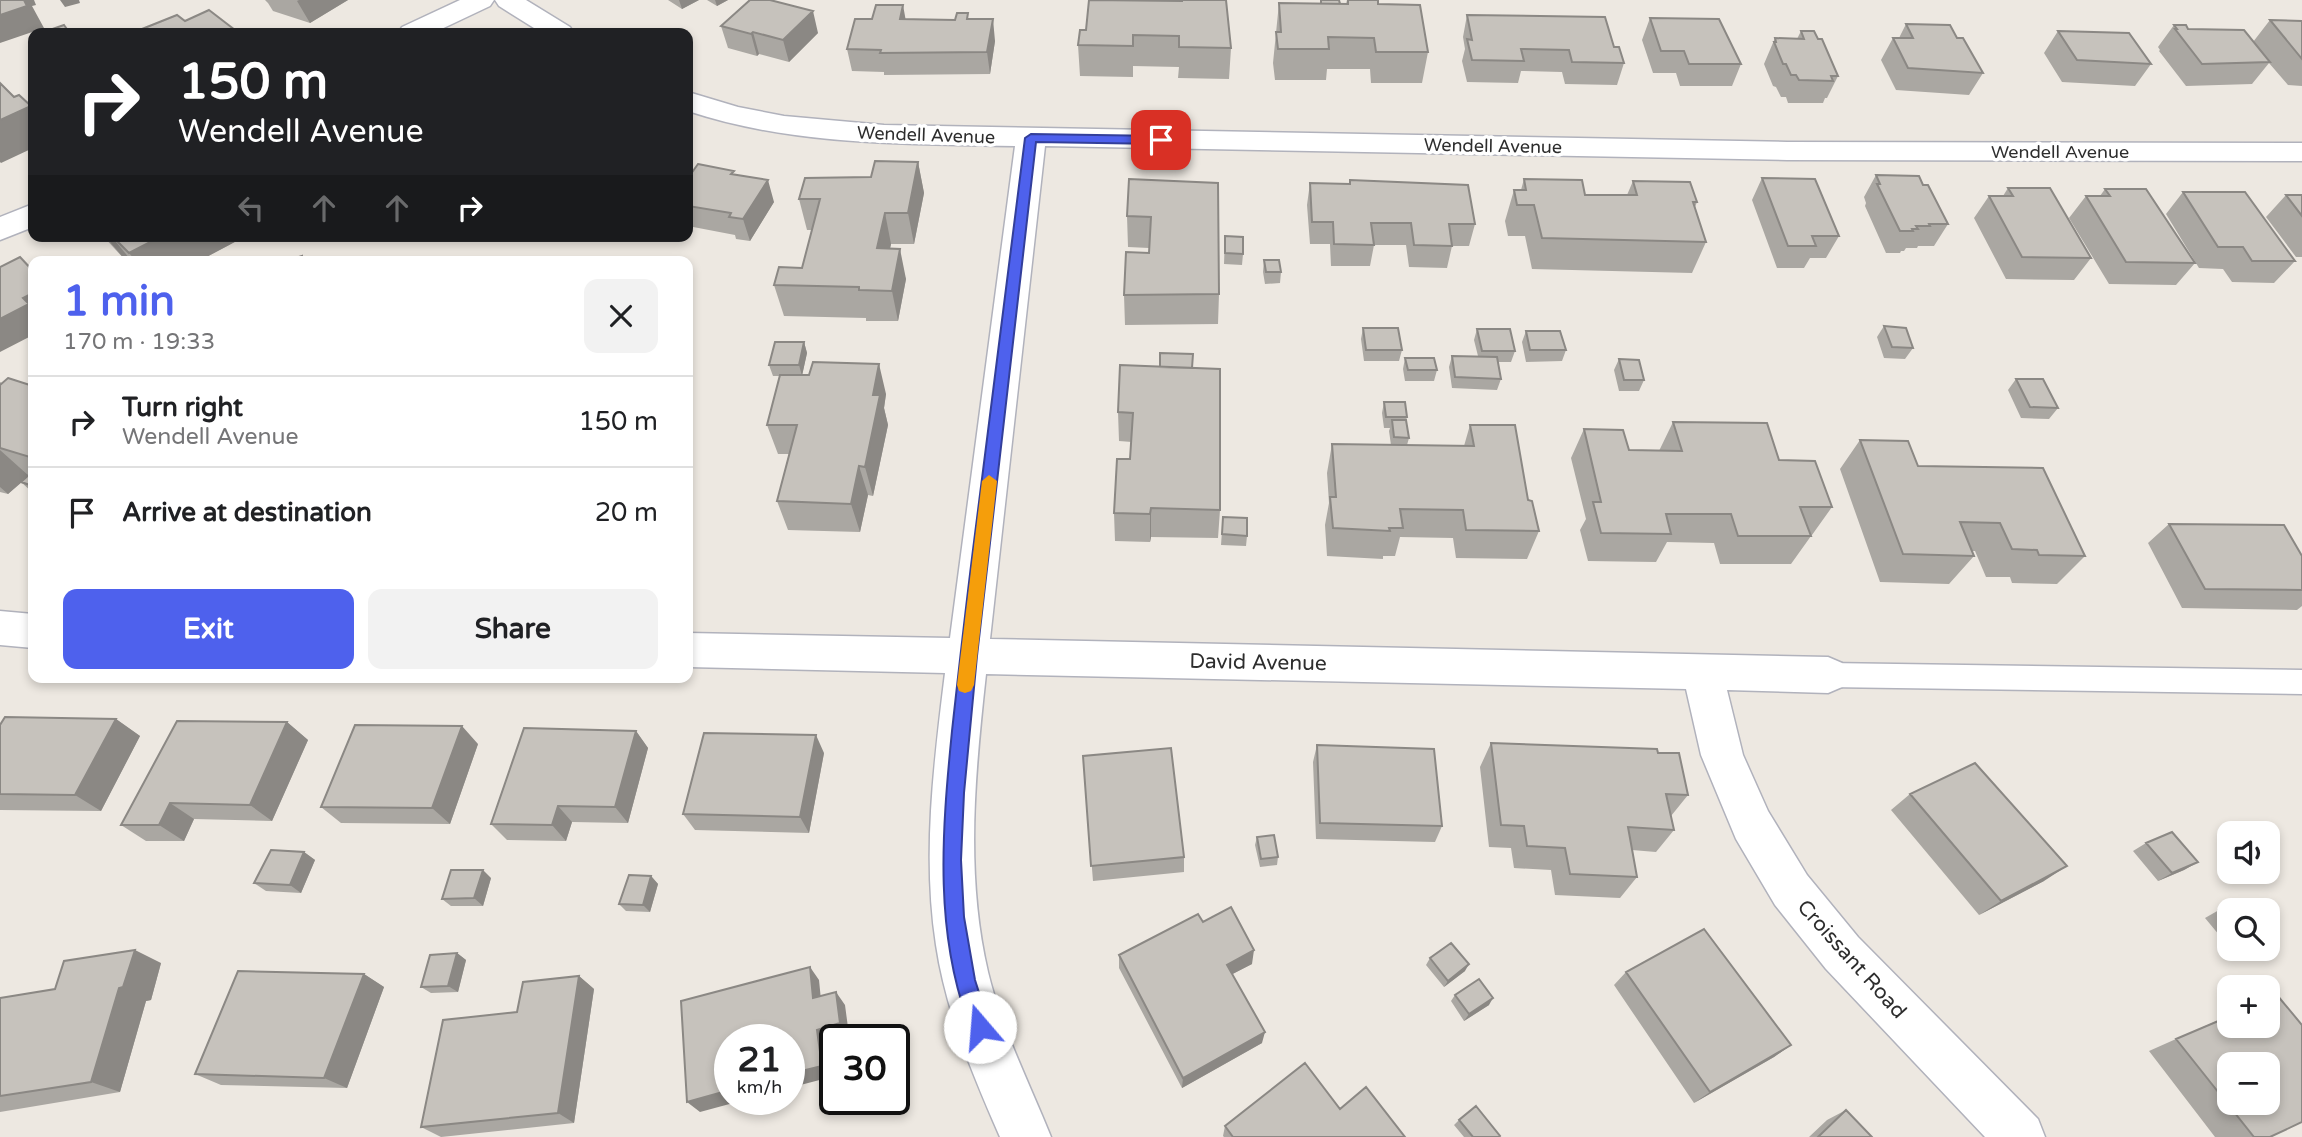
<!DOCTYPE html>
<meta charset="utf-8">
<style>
:root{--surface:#fff;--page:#f2f2f2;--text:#202124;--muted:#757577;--line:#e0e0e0;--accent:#4e61ed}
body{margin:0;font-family:"Varela Round",sans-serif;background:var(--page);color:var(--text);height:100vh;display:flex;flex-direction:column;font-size:26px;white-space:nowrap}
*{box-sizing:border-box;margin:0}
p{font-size:23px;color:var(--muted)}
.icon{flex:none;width:38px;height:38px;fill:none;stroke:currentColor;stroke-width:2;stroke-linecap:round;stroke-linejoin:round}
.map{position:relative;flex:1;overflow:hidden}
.details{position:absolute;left:28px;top:256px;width:665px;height:427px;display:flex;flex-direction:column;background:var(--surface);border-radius:14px;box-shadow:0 4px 10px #0003}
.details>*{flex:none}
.banner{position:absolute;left:28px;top:28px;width:665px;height:214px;border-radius:14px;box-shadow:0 4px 10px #0003;background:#202124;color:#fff;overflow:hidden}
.tools{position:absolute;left:2217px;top:821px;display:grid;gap:14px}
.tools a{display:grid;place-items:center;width:63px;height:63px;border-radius:14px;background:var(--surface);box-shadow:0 4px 10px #0003;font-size:35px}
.speed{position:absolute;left:714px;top:1024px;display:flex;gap:14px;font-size:35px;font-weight:700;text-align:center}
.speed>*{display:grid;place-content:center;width:91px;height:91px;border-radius:50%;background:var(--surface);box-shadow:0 4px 10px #0003;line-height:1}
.speed small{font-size:18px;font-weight:400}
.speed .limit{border:4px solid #111;border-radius:10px;background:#fff;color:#111}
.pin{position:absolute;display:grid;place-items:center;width:60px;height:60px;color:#fff;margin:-30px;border-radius:14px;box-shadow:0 4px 10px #0006}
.me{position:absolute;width:77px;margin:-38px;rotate:342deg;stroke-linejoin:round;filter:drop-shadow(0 0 5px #0008)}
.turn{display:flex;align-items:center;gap:24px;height:147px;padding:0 35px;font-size:32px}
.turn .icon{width:91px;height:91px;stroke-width:2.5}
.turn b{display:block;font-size:49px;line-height:60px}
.lanes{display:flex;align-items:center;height:66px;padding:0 35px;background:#0003;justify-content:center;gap:35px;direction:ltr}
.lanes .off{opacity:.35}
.round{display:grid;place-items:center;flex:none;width:74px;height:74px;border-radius:14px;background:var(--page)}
.headline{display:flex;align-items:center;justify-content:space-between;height:119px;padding:0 35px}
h1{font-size:42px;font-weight:700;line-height:52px;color:var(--accent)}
.primary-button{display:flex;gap:14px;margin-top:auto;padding:14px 35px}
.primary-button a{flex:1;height:80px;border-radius:14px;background:var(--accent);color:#fff;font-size:28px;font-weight:700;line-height:80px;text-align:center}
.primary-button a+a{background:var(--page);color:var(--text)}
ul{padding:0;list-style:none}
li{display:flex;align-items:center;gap:21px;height:91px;padding:0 35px;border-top:2px solid var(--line)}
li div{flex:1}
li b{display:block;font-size:26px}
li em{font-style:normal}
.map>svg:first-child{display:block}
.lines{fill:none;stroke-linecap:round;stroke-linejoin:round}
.service-casing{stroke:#b1b2bc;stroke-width:3}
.minor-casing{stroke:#b1b2bc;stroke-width:3}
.service{fill:#fff;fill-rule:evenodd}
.minor{fill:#fff;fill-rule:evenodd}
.wall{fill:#aaa7a2}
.shaded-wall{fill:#8b8884}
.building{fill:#c6c2bc;stroke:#8b8884;stroke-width:2;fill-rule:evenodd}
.route{fill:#4e61ed;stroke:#333f9a;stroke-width:2}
.slow{fill:#f59e0b}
.labels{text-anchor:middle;stroke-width:7;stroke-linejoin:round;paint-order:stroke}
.far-street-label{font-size:18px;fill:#2d2d2d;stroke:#fff}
.street-label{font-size:21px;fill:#2d2d2d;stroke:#fff}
</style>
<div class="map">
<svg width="2302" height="1137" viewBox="0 0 2302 1137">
<rect width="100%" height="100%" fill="#ede8e1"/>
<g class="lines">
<defs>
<path id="service" d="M1828 663 2302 670V694L1828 687 1818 684 1814 675 1818 666Z"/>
<path id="minor" d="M460 0H494L490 6 433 33H398L402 27Z
M495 0H526L570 27 574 33H542L499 6Z
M688 92 738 107 784 116 884 125 1787 142 2302 143V161L1787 160 1045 146 990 639 1828 657 1842 663 1848 675 1842 687 1828 693 1727 690 1743 755 1768 811 1807 875 1858 937 2038 1119 2045 1137H1985L1826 969 1775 905 1736 839 1701 755 1686 689 986 674C975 773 965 874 988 972 1002 1030 1029 1082 1051 1137H1000C973 1075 946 1012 936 945 922 855 934 762 945 673L688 667V633L950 638 1015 146C905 144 794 146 688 111Z
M33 204V227L0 240V217Z
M0 611 33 614V648L0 645Z"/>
</defs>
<use href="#service" class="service-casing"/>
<use href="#minor" class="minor-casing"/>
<use href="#service" class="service"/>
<use href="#minor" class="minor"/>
</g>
<path class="wall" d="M265 0H348L310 23 273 11 268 3Z
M668 0H699L682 9Z
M707 0H728L717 6Z
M749 0H770L818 33 789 62 759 54 757 56 728 48 721 26Z
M1089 0 1231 48 1229 79 1178 78 1179 67 1133 66V77L1080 76 1078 45 1086 30Z
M1320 0H1339L1340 4H1346L1347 0H1378V4L1428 52 1422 83H1371L1370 69H1327L1326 80H1275L1273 63 1279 3 1320 4Z
M1467 15 1614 47 1624 63 1617 85 1565 84 1562 72 1521 71 1518 83 1467 82 1462 61 1465 49 1463 37Z
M1650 18 1741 64 1732 86H1680L1676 73H1653L1642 40Z
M906 19 955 20 969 19 995 41 990 74 884 75V72L852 71 847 49Z
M2270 20 2302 21V86L2288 85 2269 63 2252 84 2186 86 2159 51 2160 50 2158 47 2174 25 2188 29 2253 42Z
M1906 24 1957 38 1983 73 1969 95 1896 90 1881 60 1893 38H1899Z
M1801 31 1838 76 1827 98H1825L1823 103H1788L1786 97H1781L1776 87 1773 86 1764 64 1775 38 1797 39Z
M2058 31 2151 64 2135 86 2062 82 2044 53Z
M918 162 924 193 914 244H891L890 248 906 279 898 321H866V318L784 316 774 285 802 268 812 230H807L799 199Z
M1876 175 1923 185 1948 224 1934 246H1918L1917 248H1906L1904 251H1901L1900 253H1886L1865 206 1866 203 1864 197Z
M688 178 774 202 750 241 736 239 735 235 688 226Z
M1762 178 1839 236 1826 258H1810L1804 268H1777L1752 200Z
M1129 179 1219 294 1218 324 1125 325 1124 295 1149 253V248L1128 247 1127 216Z
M1524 179 1585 195H1627L1633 181 1697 202 1695 207 1706 242 1692 273 1532 269 1525 236H1508L1505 221 1514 190H1521Z
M1350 180 1475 224 1469 246H1452L1447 268 1409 267 1406 245H1374L1370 266H1331L1330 244H1310L1307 205 1310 183 1349 184Z
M2008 188 2091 258 2074 280 2006 279 1974 218 1989 196H2003Z
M2105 189 2195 263 2176 285 2109 284 2069 218 2086 196H2100Z
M2183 192 2295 261 2274 283 2232 282 2223 269 2199 268 2166 214Z
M2286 195H2302V257H2296L2266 217Z
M103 236H246L199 261H132L130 259 126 261Z
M1225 236 1243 254 1242 265 1224 264Z
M1264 260 1281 272 1280 283 1265 284 1263 272Z
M1884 326 1913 348 1905 359 1884 358 1877 337Z
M1363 328 1402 350 1399 361H1364L1361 339Z
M1477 329 1515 351 1511 362H1498L1501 379 1497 390 1452 388 1449 367 1452 356H1478L1474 340Z
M1526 331 1566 350 1562 361 1526 362 1522 342Z
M804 342 807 353 802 375 886 394 884 408 888 425 873 496 868 495 860 532 788 530 777 501 789 454H778L767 425 780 376H773L769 365Z
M1405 358 1437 370 1434 381H1405L1403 369Z
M1619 359 1644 380 1639 391H1619L1614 370Z
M1193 368 1220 510 1218 538 1151 537 1150 542 1115 541 1114 513 1130 459 1132 442 1119 441 1118 412Z
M2016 379 2058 408 2049 419 2021 418 2008 390Z
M0 382 2 383 33 386V493L21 482 8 494 0 492Z
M1384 402 1407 417 1406 421 1409 438 1407 445 1464 446 1470 425 1528 500 1539 531 1527 559 1456 558 1453 538 1400 537 1395 556H1383V559L1327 556 1325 525 1329 503 1327 473 1332 444 1391 445 1389 431 1390 428H1384L1382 413Z
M1673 422 1779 460 1832 507 1812 535H1810L1811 536 1791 564H1720L1714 543 1667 542 1656 562 1588 561 1580 530 1586 519 1571 458 1584 429 1629 450 1659 451Z
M1860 440 1918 466 2085 556 2057 584 2012 583 2010 577H1986L1975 551H1972L1974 556 1949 584 1880 582 1840 469Z
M1223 517 1247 536 1246 546 1221 545Z
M2169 524 2302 556V606L2297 610 2182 608 2148 543Z
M116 719 140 736 101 811 0 810V725Z
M287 722 308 740 272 821 194 819 184 841H146L121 825Z
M636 731 648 748 628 823 572 822 566 841 507 840 491 824Z
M1491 743 1658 753 1688 795 1671 816 1674 830 1656 852 1632 850 1637 877 1620 898 1555 895 1551 870 1514 868 1511 848 1489 847 1480 767Z
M478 744 450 824 341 823 321 807Z
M1317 745 1442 826 1435 842 1316 839 1313 762Z
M824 753 809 833 695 830 683 814Z
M1083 756 1184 857V872L1093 881Z
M1910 794 2044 881 1979 915 1891 810Z
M1257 837 1278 857 1277 865 1260 867 1255 845Z
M2146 843 2198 862 2184 870 2158 881 2133 851Z
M304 852 315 860 301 893 266 891 254 883Z
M651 876 658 884 650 912 626 911 619 904Z
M491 878 483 906H451L442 899Z
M2219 910H2230V948L2205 918Z
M1203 922 1252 964 1232 974 1262 1043 1182 1088 1119 968V955Z
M2230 948H2247L2233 953Z
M457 953 466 960 458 992 431 993 421 987Z
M1430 958 1465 971 1444 987 1426 965Z
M161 963 151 1000 146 1001 120 1092 0 1112V998L55 989Z
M1626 972 1791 1045 1774 1057 1694 1103 1614 985Z
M364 974 384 987 347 1088 221 1085 195 1074Z
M579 976 594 989 574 1123 441 1137 421 1127 517 1012Z
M1455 995 1489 1005 1464 1021 1451 1001Z
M2230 1015V1026L2270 1137H2215L2149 1051Z
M1340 1109 1405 1137H1224L1223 1136 1225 1126Z
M1846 1110 1872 1137H1809L1827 1120Z
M1459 1120 1499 1137H1464L1454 1125Z"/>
<path class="shaded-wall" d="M24 0H34L36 5 32 6 44 28 0 43V15Z
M60 0H79L80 3 65 7Z
M299 0H348L310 23 297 1Z
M679 0H699L682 9Z
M715 0H728L717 6Z
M903 5 907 27 900 19Z
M813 11 818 33 789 62 783 40Z
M993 19 995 41 990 74 987 52Z
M753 32 759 54 757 56 751 34Z
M31 106 33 109V148L1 163 0 162V120Z
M918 162 924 193 914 244 908 213Z
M768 180 774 202 750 241 743 219Z
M885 213 891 244 884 279 877 248Z
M105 236H111L130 259 126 261Z
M162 236H246L199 261H136L129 253Z
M900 249 906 279 898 321 892 291Z
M33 293V335L0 352V319L23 298Z
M804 342 807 353 802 376 799 365Z
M879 364 886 394 884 408 888 425 873 496 865 467 873 395Z
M0 450 29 476 8 494 0 487Z
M859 466 868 495 860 532 851 504Z
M1151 508V537L1150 542V514Z
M116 719 140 736 101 811 75 795Z
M287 722 308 740 272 821 250 805Z
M462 726 478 744 450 824 432 808Z
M636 731 648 748 628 823 615 807Z
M816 735 824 753 809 833 800 817Z
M170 803 194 819 184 841 159 825Z
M558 806 572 822 566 841 552 825Z
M304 852 315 860 301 893 290 885Z
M2198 862 2184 870 2158 881 2172 873Z
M2067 866 2044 881 1979 915 2001 901Z
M483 870 491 878 483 906 474 898Z
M651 876 658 884 650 912 643 905Z
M135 950 161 963 151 1000 146 1001 120 1092 91 1082 119 988Z
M1254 950 1252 964 1225 978 1227 965Z
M457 953 466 960 458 992 448 986Z
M1469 964 1465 971 1444 987 1448 981Z
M810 967 819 980 822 1010 813 998Z
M364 974 384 987 347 1088 324 1078Z
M579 976 594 989 574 1123 558 1113Z
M836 992 845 1005 849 1035 826 1042 831 1077 789 1088V1074L817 1030Z
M1493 998 1489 1005 1464 1021 1469 1014Z
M1265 1032 1262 1043 1182 1088 1183 1078Z
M1791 1045 1774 1057 1694 1103 1710 1092Z
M730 1090V1099H748L700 1112 687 1102Z"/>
<path class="building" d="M0 0H24L27 6 0 15Z
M750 0H770L813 11 783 40 753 32 751 34 721 26Z
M1089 0 1182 1V0H1226L1231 48 1179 47V36L1133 35V46L1078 45 1080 30H1086Z
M1321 0H1339L1340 4H1321Z
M1348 0H1378V4L1420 5 1428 52H1376L1374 38 1328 37 1329 49H1278L1276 32H1281L1279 3 1348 4Z
M876 5H903L900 19 955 20 957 13H968L967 19H993L987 52 880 53 881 50 847 49 855 19H872Z
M209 10 235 30 228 33H132L177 15 185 21Z
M1467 15 1605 17 1614 47H1619L1624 63 1572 62 1569 50 1521 49 1524 61 1472 60 1467 39 1472 40Z
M1650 18 1719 19 1741 64H1689L1684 51H1661Z
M2270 20 2302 21V59Z
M1906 24 1950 25 1957 38H1963L1983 73 1908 68 1893 38H1913Z
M64 25 69 32 66 33H41Z
M2174 25H2186L2188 29 2244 30 2270 62 2202 64 2175 29H2177Z
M1801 31H1814L1818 39H1822L1838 76H1831L1833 81 1799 80 1796 75H1791L1786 64H1783L1774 42H1776L1775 38 1804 39Z
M2058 31 2129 33 2151 64 2077 60Z
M0 83 14 97 19 95 31 106 0 120Z
M875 161 918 162 908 213H885L877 248 900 249 892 291 859 290V287L774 285 779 267 802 268 820 199H799L805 178 871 177Z
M698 164 734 171 731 174 768 180 743 219 729 217 731 213 688 206V178Z
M1876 175 1919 176 1923 185H1928L1948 224H1929L1930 226H1916L1918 229H1912L1913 231H1900L1877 184H1880Z
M1762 178 1815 179 1839 236H1812L1816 246H1788Z
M1129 179 1218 183 1219 294 1124 295 1126 252 1149 253 1151 217 1127 216Z
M1524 179 1582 180 1585 195H1637L1633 181 1690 182 1697 202H1693L1706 242 1542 238 1534 205H1517L1514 190H1526Z
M1350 180 1468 185 1475 224H1449L1452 246 1414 245 1411 223H1371L1374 245 1334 244 1333 222H1312L1310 183 1350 184Z
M2008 188H2050L2091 258 2022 257 1989 196H2013Z
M2105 189H2146L2195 263 2126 262 2086 196H2110Z
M2183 192H2245L2295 261H2252L2243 247H2218Z
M2286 195H2302V216Z
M112 236H162L129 253Z
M1225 236 1243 237V254L1225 253Z
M302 256V261H287Z
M20 257 33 271V293L23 298 29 304 0 319V267Z
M1264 260H1279L1281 272H1266Z
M1884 326 1906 328 1913 348 1892 347Z
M1363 328H1398L1402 350H1366Z
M1477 329H1510L1515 351H1482Z
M1526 331H1560L1566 350H1530Z
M775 342H804L799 365H769Z
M1160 353 1193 354 1192 368 1160 367Z
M1452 356 1497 357 1501 379 1455 377Z
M1405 358H1434L1437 370H1408Z
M1619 359 1639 360 1644 380H1624Z
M813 362 879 364 873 395H880L865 467 859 466 851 504 777 501 797 425H767L780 375H809Z
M1120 365 1220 369V510L1151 508 1150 514 1114 513 1117 459H1130L1133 413 1118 412Z
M8 378 33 386V458L0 448V385Z
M2016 379H2043L2058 408 2030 407Z
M1384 402H1405L1407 417H1386Z
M1392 420H1406L1409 438 1394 437Z
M1673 422 1767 423 1779 460 1815 461 1832 507H1800L1811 536H1738L1731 514H1666L1671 534 1601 533 1593 502H1601L1584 429 1623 430 1629 450 1682 451Z
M1470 425H1515L1528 500 1532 501 1539 531 1466 530 1463 510 1400 509 1403 528H1389L1390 531 1333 528 1330 497H1336L1332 444 1474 446Z
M1860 440 1908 441 1918 466 2043 468 2085 556 2039 555 2037 550 2012 549 2000 523 1960 522 1974 556 1903 554Z
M33 471V486L21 482Z
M1223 517 1247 518V536L1222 534Z
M2169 524 2284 525 2302 556V590L2205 589Z
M5 717 116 719 75 795 0 794V725Z
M177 721 287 722 250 805 170 803 159 825H121Z
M355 725 462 726 432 808 321 807Z
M524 728 636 731 615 807 558 806 552 825 491 824Z
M704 733 816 735 800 817 683 814Z
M1491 743 1657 749 1658 753H1679L1688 795 1666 794 1674 830 1628 827 1637 877 1570 874 1565 848 1527 846 1524 826 1501 825Z
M1317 745 1434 749 1442 826 1320 823Z
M1171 748 1184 857 1091 866 1083 756Z
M1975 763 2067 866 2001 901 1910 794Z
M2172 832 2198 862 2172 873 2146 843Z
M1274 835 1278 857 1261 859 1257 837Z
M271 850 304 852 290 885 254 883Z
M451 870H483L474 898 442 899Z
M629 875 651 876 643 905 619 904Z
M2241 903 2246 910H2230V923L2219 910Z
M1231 907 1254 950 1227 965 1265 1032 1183 1078 1119 955 1198 914 1203 922Z
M1704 929 1791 1045 1710 1092 1626 972Z
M1451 943 1469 964 1448 981 1430 958Z
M135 950 123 987 119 988 91 1082 0 1096V998L55 989 64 961Z
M457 953 448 986 421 987 430 955Z
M810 967 813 998 836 992 840 1023 817 1030 822 1066 789 1074V1040H730V1090L687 1102 681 1001Z
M238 971 364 974 324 1078 195 1074Z
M579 976 558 1113 421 1127 443 1020 517 1012 523 982Z
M1479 979 1493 998 1469 1014 1455 995Z
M2277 995 2302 1025V1122L2270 1137H2254L2176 1039 2230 1016V1026H2268V999ZM2230 1064H2268V1102H2230Z
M1305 1063 1340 1109 1366 1087 1405 1137H1233L1225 1126Z
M1476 1106 1500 1136 1499 1137H1473L1459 1120Z
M1846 1110 1872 1137H1818Z"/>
<path class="route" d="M1031 134 1161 136 1168 140 1161 144 1036 142 977 656 964 793 961 860 964 917 975 980 990 1027 987 1034 980 1037 973 1034C933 938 942 832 952 731 959 668 966 605 974 542 991 407 1008 273 1025 138Z"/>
<path class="slow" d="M989 475 997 481 974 685 971 691 965 693 959 691 957 685 982 481Z"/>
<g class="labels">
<g class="far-street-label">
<text transform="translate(926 135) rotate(2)" y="6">Wendell Avenue</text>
<text transform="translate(1493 146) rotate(1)" y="6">Wendell Avenue</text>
<text x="2060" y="158">Wendell Avenue</text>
</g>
<g class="street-label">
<text transform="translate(1258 662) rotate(1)" y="7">David Avenue</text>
<text transform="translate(1852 959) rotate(48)" y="7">Croissant Road</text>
</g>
</g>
</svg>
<div class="tools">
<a><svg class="icon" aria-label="sound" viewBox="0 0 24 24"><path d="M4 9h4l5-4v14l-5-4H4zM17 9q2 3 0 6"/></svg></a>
<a><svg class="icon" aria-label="search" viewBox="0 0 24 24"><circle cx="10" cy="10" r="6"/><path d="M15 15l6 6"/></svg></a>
<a>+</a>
<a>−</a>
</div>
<div class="speed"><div>21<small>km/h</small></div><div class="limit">30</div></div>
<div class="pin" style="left:1161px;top:140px;background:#d93025"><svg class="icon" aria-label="arrive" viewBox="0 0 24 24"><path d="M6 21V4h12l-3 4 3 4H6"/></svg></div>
<svg class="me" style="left:980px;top:1027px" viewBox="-20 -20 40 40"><circle r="19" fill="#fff"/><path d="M0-13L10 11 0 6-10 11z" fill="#4e61ed"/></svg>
<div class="banner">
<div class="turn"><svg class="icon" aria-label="right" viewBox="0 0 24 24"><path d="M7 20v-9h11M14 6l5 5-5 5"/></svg><div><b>150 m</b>Wendell Avenue</div></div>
<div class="lanes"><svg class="icon off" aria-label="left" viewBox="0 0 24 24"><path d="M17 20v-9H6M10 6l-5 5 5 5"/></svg><svg class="icon off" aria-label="ahead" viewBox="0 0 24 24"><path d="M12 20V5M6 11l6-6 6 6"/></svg><svg class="icon off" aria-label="ahead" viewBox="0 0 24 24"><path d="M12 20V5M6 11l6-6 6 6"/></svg><svg class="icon" aria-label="right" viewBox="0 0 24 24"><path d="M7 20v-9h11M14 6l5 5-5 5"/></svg></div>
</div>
<section class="details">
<div class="headline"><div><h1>1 min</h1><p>170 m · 19:33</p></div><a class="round"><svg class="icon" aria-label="close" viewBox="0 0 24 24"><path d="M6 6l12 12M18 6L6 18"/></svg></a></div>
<ul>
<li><svg class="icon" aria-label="right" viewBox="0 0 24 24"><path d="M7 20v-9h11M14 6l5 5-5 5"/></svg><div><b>Turn right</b><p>Wendell Avenue</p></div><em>150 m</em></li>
<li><svg class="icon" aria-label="arrive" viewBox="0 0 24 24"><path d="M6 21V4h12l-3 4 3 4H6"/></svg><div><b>Arrive at destination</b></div><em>20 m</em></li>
</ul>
<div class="primary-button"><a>Exit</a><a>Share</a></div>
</section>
</div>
